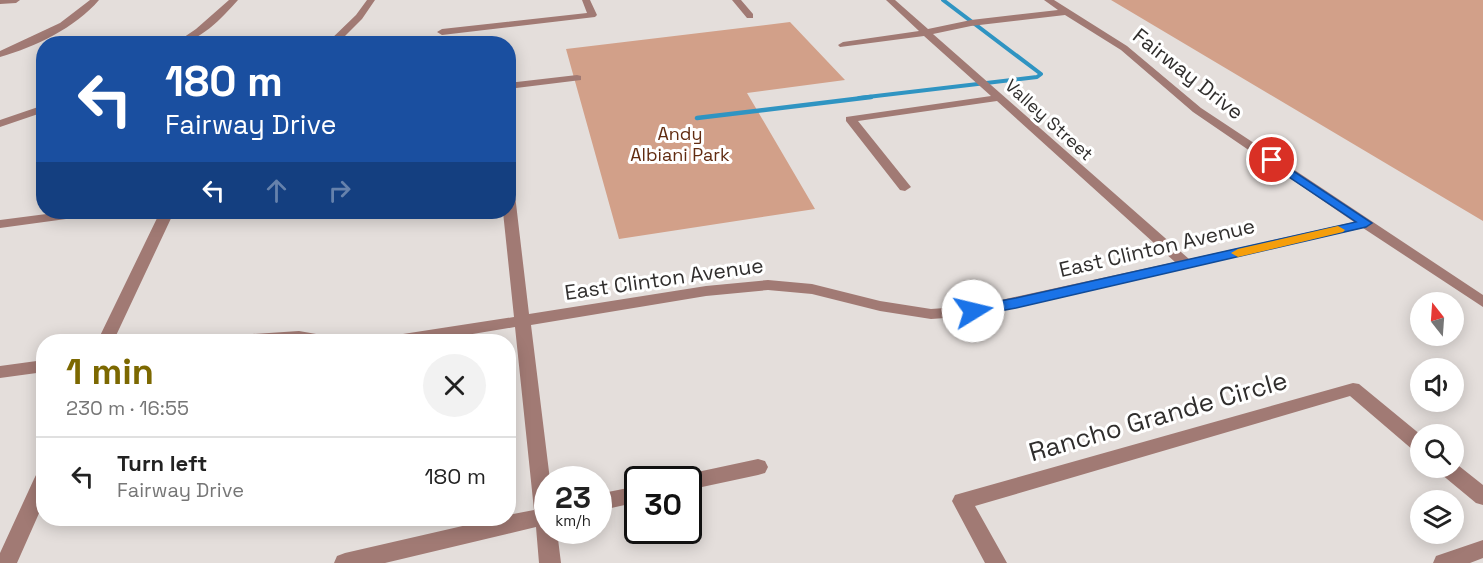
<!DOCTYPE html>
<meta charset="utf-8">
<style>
:root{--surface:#fff;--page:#f2f2f2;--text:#222;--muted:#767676;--line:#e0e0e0;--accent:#7c6800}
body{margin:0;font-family:"Space Grotesk",sans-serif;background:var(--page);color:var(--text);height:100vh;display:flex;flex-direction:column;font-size:22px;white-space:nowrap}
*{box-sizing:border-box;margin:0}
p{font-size:20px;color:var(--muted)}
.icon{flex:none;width:33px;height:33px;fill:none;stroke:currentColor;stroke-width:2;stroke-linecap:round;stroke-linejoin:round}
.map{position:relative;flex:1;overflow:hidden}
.sheet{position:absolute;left:36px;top:334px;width:480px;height:192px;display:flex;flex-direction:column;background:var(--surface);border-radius:24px;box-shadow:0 3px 15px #0003}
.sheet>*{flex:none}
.hud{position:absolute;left:36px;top:36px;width:480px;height:183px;border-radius:24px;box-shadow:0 3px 15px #0003;background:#1a4fa0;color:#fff;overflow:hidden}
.needle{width:39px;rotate:343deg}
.fabs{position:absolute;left:1410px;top:292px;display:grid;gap:12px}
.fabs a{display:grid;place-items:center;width:54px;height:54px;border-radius:50%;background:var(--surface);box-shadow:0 3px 15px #0003;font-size:30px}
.speed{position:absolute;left:534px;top:466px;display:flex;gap:12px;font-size:30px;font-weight:700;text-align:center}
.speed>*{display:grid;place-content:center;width:78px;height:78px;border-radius:50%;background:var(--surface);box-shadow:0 3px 15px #0003;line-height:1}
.speed small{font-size:15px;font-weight:400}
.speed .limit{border:3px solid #111;border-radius:9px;background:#fff;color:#111}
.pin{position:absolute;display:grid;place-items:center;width:51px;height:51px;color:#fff;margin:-26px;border:3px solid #fff;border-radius:50%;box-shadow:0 2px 6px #0007}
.me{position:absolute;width:66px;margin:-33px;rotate:81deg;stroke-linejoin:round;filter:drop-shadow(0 0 4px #0008)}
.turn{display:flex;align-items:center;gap:21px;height:126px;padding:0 30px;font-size:27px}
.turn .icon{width:78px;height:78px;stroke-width:2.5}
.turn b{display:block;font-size:42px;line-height:51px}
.lanes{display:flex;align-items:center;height:57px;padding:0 30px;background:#0003;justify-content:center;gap:30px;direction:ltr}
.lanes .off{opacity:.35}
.round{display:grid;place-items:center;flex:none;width:63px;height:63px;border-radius:32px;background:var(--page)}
.headline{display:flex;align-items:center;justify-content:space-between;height:102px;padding:0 30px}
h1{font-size:36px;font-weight:700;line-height:45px;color:var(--accent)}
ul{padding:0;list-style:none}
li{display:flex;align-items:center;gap:18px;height:78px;padding:0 30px;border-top:2px solid var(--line)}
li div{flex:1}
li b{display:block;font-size:22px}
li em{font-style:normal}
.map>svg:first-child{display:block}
.green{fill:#d2a089}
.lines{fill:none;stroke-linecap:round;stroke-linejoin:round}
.stream-far1{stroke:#2f94c2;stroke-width:4}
.stream{stroke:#2f94c2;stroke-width:4.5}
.minor{fill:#a17a74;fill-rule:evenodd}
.route{fill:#1a73e8;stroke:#114b97;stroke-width:1.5}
.slow{fill:#f59e0b}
.labels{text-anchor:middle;stroke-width:6;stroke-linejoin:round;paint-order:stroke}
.far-street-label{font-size:18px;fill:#302e2d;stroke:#fff}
.far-park-label{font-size:18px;fill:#612c11;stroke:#fff}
.street-label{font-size:21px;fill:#302e2d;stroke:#fff}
.near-street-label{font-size:26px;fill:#302e2d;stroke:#fff}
</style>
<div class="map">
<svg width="1483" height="563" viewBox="0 0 1483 563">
<rect width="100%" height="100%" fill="#e4dedb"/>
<path class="green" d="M1111 0H1483V221Z
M790 22 845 80 747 93 815 209 619 239 566 49Z"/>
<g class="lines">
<path class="stream-far1" d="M859 98 1037 77 1041 74 943 0"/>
<path class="stream" d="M697 118 871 97"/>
<path class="minor" d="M0 0H20L16 3 0 4Z
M90 0H99C75 28 35 47 0 57V51L60 23Z
M229 0H238C223 17 198 44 174 44L196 29Z
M367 0H375L362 19 337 44H326L356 15Z
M582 0H590L597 15 595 17 442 35 437 32 442 29 587 13Z
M732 0H741L753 14V18H747Z
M886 0H895L928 29 971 20 1058 10 1044 0H1054L1127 46 1201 108 1483 295V307L1363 228 973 316 931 319 880 311 812 294 768 290 706 296 531 325 550 480H548V531H557L561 563H539L536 527 385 563H334L337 556 345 553 493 519H508V515L534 510 515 327 425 342H382L384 338 390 336 514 317 503 212H508V191L515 195 529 314 706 286 768 280 812 284 880 301 931 309 973 306 1175 262 997 101 858 121 911 187 905 191 900 190 846 121V117L991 96 924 36 840 47 838 45 843 42 919 31ZM1065 15 1121 50 1193 112 1354 222 1189 259 933 34 971 26Z
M577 75 581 76V80L508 89V83Z
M44 105V112L0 127V120Z
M62 212H95L88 216 0 228V220Z
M160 212H174L113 342H97Z
M299 331 339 338 341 342H215L217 338 223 336Z
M44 360V372L0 378V366Z
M1353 383 1359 384 1421 435 1420 452 1413 450 1350 396 975 506 1007 563H985L952 501 955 495 962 493Z
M758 459 765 461 768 467 765 473 758 475 688 490V480H679L681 476 688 474Z
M1454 462 1483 485V505L1476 503 1441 474 1438 468H1454Z
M44 471V502L17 563H0V553L34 479 37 473Z
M638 486V502L598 511V494Z
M1483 540V558L1470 563H1433L1436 556Z"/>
</g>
<path class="route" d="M1272 157 1372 223 1366 227 1016 308 973 316 965 311 973 306 1016 298 1356 222 1268 163 1267 160Z"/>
<path class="slow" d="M1338 226 1345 230 1343 232 1238 257 1231 253 1238 249Z"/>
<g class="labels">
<g class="far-street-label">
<text transform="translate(1049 120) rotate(42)" y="6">Valley Street</text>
</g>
<g class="far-park-label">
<text x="680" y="140">Andy<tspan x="680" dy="21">Albiani Park</tspan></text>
</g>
<g class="street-label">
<text transform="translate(1188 74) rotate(38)" y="7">Fairway Drive</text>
<text transform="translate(1157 248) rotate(-13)" y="7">East Clinton Avenue</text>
<text transform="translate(664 279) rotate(-8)" y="7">East Clinton Avenue</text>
</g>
<g class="near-street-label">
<text transform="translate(1158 416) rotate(-16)" y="9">Rancho Grande Circle</text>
</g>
</g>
</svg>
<div class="fabs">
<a><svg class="needle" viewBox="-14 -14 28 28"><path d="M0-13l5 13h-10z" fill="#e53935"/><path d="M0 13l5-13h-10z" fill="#767676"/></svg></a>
<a><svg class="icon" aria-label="sound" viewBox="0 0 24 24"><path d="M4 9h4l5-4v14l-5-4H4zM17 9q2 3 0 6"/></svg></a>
<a><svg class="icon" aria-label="search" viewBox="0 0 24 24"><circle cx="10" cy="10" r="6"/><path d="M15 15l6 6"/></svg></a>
<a><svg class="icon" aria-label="layers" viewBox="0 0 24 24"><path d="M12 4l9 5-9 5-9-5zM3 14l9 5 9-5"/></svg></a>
</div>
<div class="speed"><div>23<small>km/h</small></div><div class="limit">30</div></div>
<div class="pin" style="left:1272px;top:160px;background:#d93025"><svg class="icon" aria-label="arrive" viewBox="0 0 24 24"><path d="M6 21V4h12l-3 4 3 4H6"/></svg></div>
<svg class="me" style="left:973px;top:311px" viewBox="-20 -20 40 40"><circle r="19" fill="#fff"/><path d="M0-13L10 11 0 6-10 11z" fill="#1a73e8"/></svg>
<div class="hud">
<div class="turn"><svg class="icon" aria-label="left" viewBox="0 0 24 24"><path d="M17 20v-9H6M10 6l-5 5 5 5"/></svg><div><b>180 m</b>Fairway Drive</div></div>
<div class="lanes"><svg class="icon" aria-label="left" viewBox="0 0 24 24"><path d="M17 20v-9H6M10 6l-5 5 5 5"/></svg><svg class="icon off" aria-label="ahead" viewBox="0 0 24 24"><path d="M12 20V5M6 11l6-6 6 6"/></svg><svg class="icon off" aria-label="right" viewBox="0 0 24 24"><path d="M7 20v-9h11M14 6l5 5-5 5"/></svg></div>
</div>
<section class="sheet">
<div class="headline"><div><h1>1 min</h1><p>230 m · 16:55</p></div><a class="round"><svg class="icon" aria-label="close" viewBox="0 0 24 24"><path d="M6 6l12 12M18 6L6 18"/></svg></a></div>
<ul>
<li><svg class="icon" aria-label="left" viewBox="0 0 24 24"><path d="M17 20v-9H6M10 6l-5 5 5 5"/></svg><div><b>Turn left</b><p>Fairway Drive</p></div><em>180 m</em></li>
</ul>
</section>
</div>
